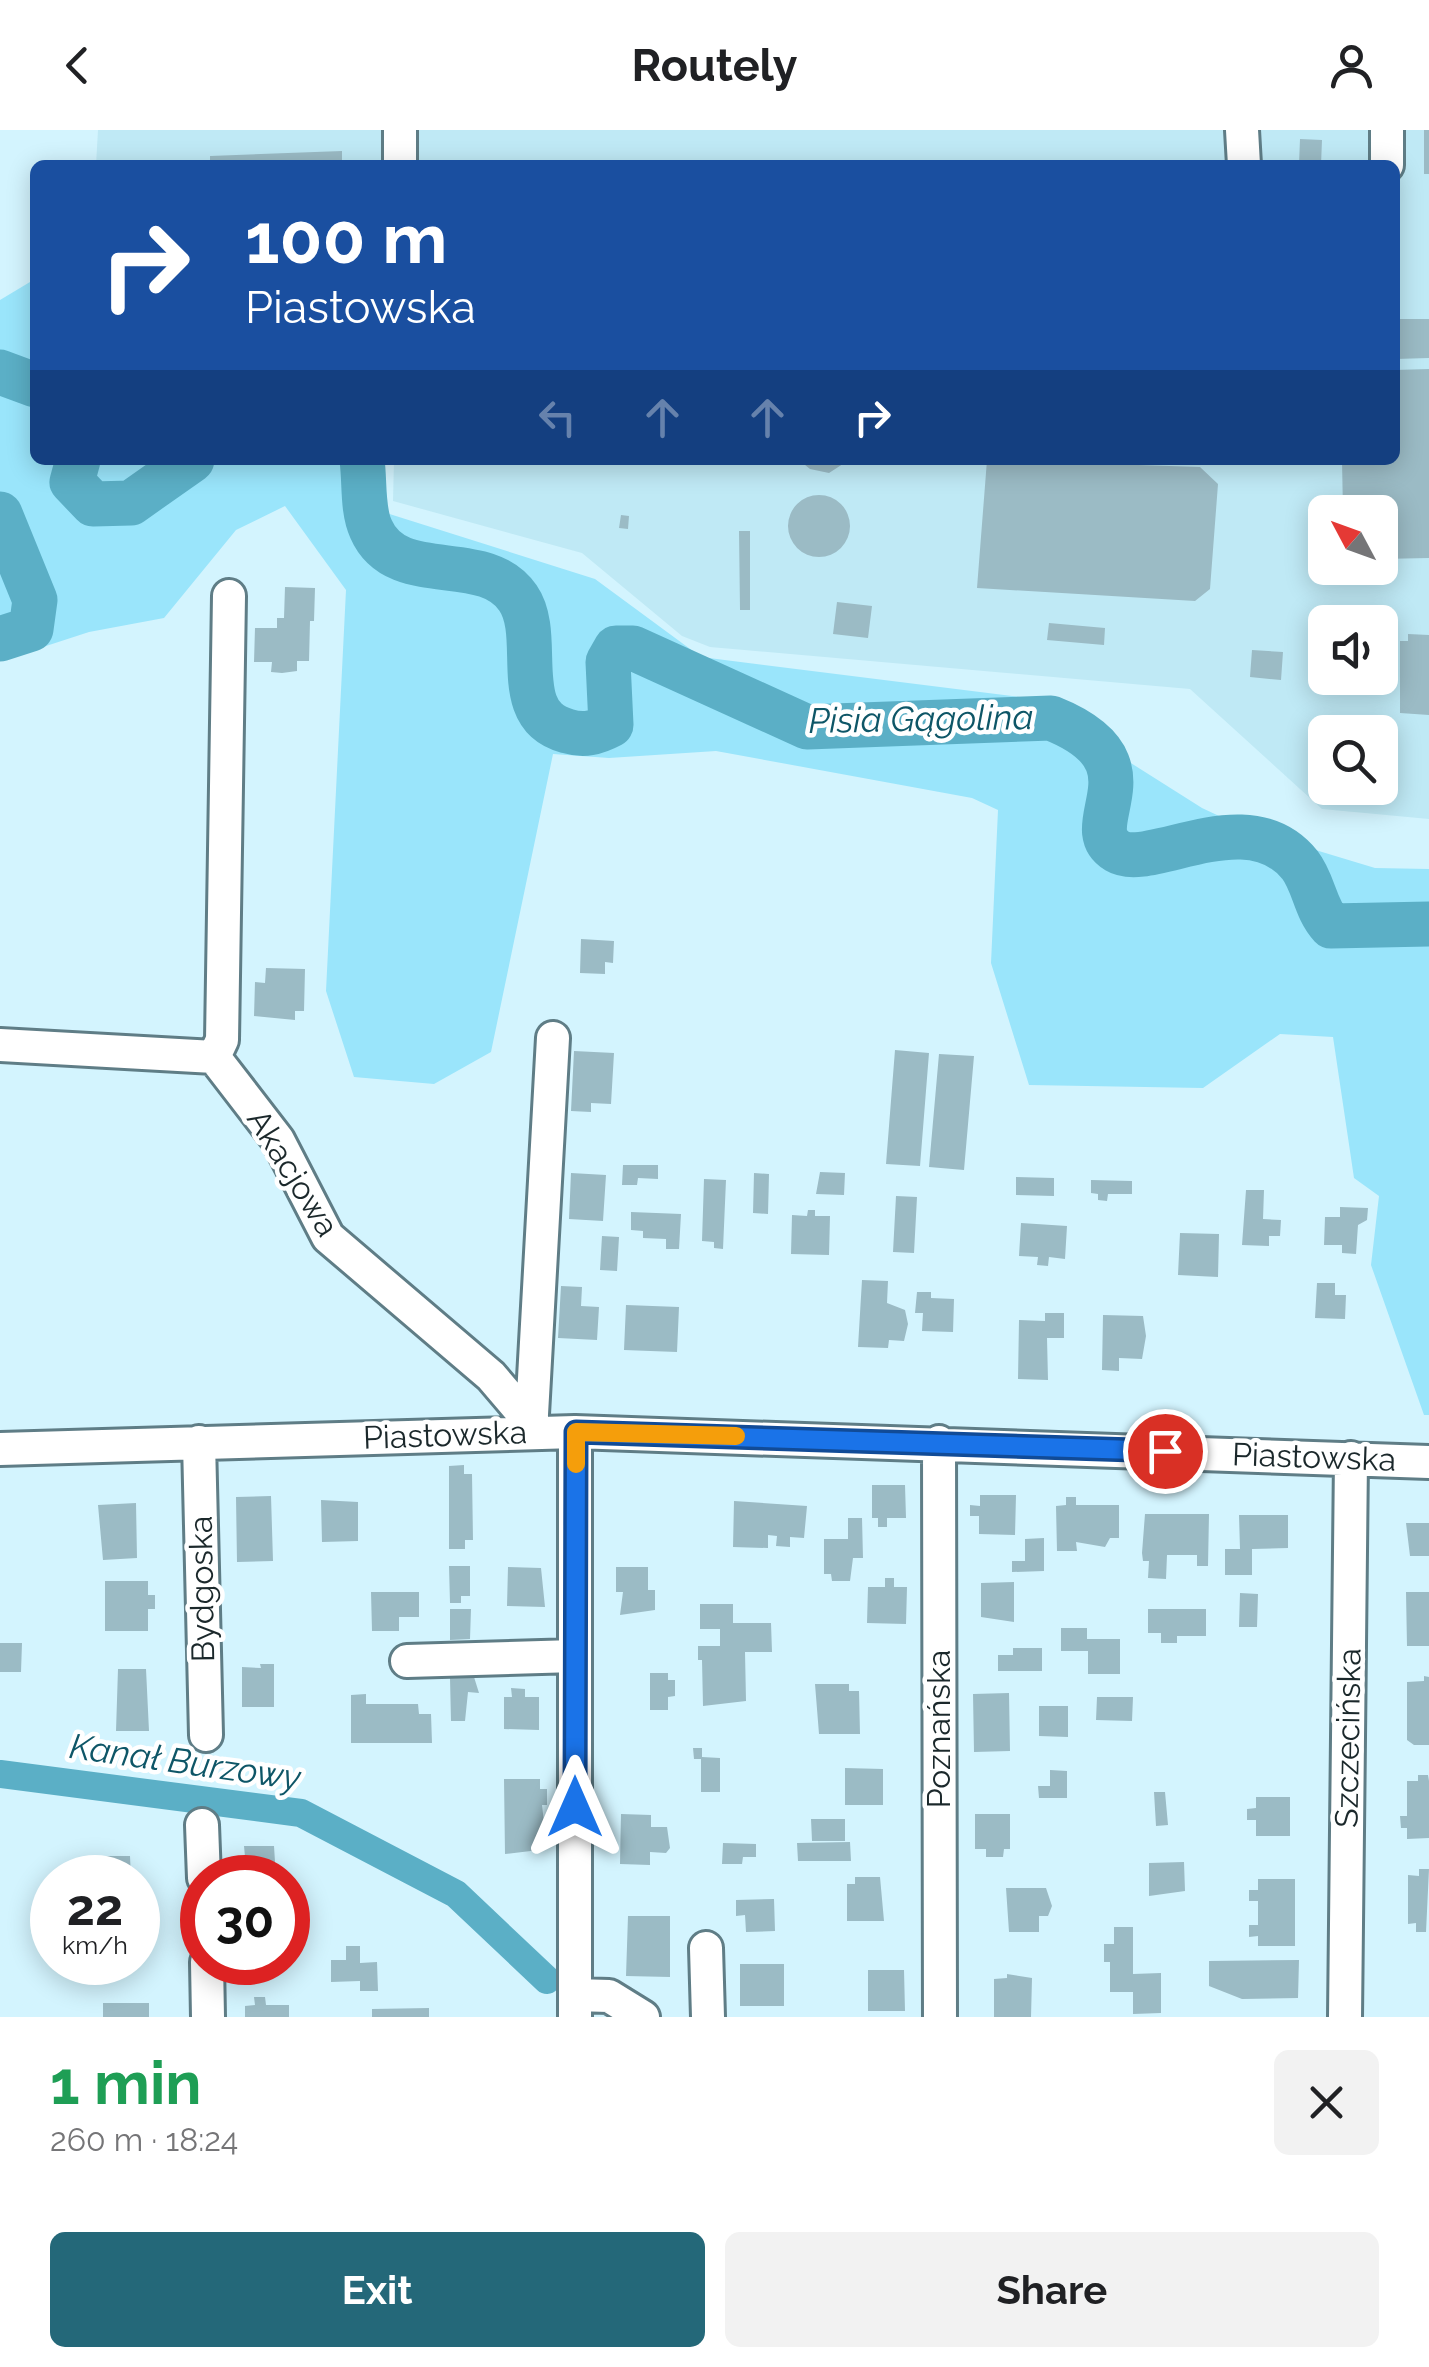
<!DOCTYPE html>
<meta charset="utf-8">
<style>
:root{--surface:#fff;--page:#f2f2f2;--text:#202124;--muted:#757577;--accent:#246879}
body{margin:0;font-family:Raleway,sans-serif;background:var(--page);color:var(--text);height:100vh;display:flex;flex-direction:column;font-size:38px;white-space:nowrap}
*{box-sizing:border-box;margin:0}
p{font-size:32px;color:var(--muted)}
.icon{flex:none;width:55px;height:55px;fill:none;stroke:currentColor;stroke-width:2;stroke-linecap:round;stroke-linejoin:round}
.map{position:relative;height:1887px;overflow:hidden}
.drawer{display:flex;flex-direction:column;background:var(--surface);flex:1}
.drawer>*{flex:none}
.top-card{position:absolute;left:30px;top:30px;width:1370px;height:305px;border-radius:15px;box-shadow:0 5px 25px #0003;background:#1a4fa0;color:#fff;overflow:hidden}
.needle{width:65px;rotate:311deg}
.fabs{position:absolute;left:1308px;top:365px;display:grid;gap:20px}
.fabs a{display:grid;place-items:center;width:90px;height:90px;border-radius:15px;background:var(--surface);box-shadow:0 5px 25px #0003;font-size:50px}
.speed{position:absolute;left:30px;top:1725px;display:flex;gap:20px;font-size:50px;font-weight:700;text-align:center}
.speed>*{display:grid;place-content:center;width:130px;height:130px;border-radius:50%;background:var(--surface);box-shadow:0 5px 25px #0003;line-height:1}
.speed small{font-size:25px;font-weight:400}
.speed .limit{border:15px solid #d22;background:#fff;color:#111}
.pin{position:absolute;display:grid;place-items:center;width:85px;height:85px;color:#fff;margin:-42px;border:5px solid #fff;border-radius:50%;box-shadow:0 2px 10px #0007}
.me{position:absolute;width:110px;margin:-55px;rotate:0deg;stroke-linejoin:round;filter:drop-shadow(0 0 8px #0008)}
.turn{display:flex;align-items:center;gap:35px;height:210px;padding:0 50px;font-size:45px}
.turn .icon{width:130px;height:130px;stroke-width:2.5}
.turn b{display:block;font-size:70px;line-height:85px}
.lanes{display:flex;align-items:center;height:95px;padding:0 50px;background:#0003;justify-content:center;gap:50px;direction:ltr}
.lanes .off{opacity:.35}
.round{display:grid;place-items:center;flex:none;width:105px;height:105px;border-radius:15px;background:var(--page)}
.overview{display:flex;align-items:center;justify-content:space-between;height:170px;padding:0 50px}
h1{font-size:60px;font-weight:700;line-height:75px;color:#1e9e55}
.cta{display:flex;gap:20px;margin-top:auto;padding:20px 50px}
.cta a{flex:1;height:115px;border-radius:15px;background:var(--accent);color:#fff;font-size:40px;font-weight:700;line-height:115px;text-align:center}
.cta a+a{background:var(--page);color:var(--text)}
header{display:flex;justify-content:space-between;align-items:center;height:130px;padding:0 50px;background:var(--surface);font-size:45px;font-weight:700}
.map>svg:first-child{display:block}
.built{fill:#bfe9f5;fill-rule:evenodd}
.green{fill:#9ae5fb}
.water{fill:#5bafc6}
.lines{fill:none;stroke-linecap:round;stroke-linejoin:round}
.canal{stroke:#5bafc6;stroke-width:28}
.river{stroke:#5bafc6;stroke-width:45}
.building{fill:#9bbbc5}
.minor-casing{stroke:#5f7d86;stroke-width:38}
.minor{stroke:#fff;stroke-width:32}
.route-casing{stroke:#114b97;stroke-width:25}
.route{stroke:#1a73e8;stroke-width:18}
.slow{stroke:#f59e0b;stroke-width:18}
.labels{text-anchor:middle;stroke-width:9;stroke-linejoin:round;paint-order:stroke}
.street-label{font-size:32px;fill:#1b282b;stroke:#fff}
.water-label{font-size:35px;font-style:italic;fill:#0e5667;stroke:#fff}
</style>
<header><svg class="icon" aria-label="back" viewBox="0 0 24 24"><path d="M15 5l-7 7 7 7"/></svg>Routely<svg class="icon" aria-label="person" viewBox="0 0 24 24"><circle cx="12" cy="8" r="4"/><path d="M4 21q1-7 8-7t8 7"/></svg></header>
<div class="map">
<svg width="1429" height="1887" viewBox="0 0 1429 1887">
<rect width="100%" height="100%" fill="#d3f4fe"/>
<path class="built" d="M98 0H1429V689L1322 679 1190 559 710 517 682 506 582 423 393 371 394 330H1395V35H96ZM1325 382H1380V438H1325ZM1325 492H1380V548H1325ZM1325 602H1380V658H1325Z"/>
<path class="green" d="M35 149V330H382L380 381 595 449 701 527 1028 568 1202 678 1249 700 1375 738 1429 739V1285H1424L1371 1135 1379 1066 1354 1048 1333 907 1280 904 1203 958 1029 955 991 833 998 680 972 668 716 621 609 628 553 624 491 922 434 954 354 947 326 861 346 460 285 376 236 400 164 488 89 502 0 531V170Z"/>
<path class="water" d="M1429 787V802L1338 806 1323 788Z"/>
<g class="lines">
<path class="canal" d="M0 1644 301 1683 456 1764 547 1850"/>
<path class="river" d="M0 242 35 255
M78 330 72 352 93 374 131 373 192 330
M362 330C365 351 362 380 371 399 397 459 484 418 518 468 545 507 507 585 567 601 584 606 596 603 611 595L608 532 616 518H633L807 597 1051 588C1164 633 1074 695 1117 721 1150 741 1248 670 1300 735 1314 753 1315 779 1331 796L1429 794
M0 384 35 470 31 499 0 509"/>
</g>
<path class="building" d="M1424 0H1429V44H1424Z
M1300 9 1322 10 1321 35H1299Z
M342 21V35H210V26Z
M1395 189H1429V228L1395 229Z
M1429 239V428L1380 429V382H1343L1342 330H1395V240Z
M663 330H691V333L663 334Z
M799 330H849L829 343 810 339Z
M987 330 1200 337 1218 354 1210 459 1195 471 977 458Z
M788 396a31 31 0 1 1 62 0a31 31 0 1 1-62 0Z
M621 385 629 386 628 399 619 398Z
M739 401H750V480H740Z
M285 457 315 458 314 491H310L309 531H297V541L282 543 271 542 272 532H254L255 498H277V488H284Z
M837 472 872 476 868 508 833 504Z
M1049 493 1105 498 1104 515 1047 510Z
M1408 504 1429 505V585L1400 583V511H1408Z
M1252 520 1283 522 1281 550 1250 547Z
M581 809 614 811 613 833 605 832V844L580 843Z
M266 838 305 839 304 881H295V890L254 886 255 852 265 853Z
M895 920 929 923 920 1036 886 1034Z
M574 921 614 923 611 974 591 973V982L571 981Z
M939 924 974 926 964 1040 929 1037Z
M623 1035H658V1049L638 1048 637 1055H622Z
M820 1042 845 1043 844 1065 816 1064Z
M571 1043 606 1045 603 1091 569 1089Z
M754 1043 769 1044 768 1084 753 1083Z
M1016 1047 1054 1048V1066L1016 1065Z
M704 1049 726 1050 723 1119 714 1118V1112L702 1111Z
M1091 1050 1132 1051V1064H1108L1107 1071 1098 1070V1064L1091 1063Z
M1246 1060H1264L1263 1089 1281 1090 1280 1106H1269V1116L1242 1115Z
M896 1066 917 1067 914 1123 893 1122Z
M1340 1077 1368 1078 1367 1090 1358 1095 1356 1124 1342 1123V1115H1324L1325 1087H1340Z
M808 1080H815V1086H830L829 1125 791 1124 792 1085 807 1086Z
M631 1082 681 1084 679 1119H666V1109L643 1108V1101L631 1100Z
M1021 1093 1067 1096 1065 1129 1049 1127 1048 1136 1037 1135 1038 1127 1019 1126Z
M1180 1103 1219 1104 1218 1147 1178 1145Z
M602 1106 619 1107 617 1141 600 1140Z
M862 1150 888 1151 887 1173 905 1180 908 1194 904 1211 889 1210 888 1218 858 1217Z
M1317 1153H1335V1165H1346L1345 1189 1315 1188Z
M561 1156 582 1157 581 1176 599 1177 597 1210 558 1208Z
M917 1162H931V1168L954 1169 953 1202 922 1201 923 1183H915Z
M626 1175 679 1177 677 1222 624 1220Z
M1045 1183H1064V1208H1047L1048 1250 1018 1249 1019 1190 1045 1191Z
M1103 1185 1143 1186 1146 1206 1142 1229 1119 1228V1241L1102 1240Z
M464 1335V1344H472L473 1410H465V1419H449V1336Z
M872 1355H905L906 1388H887V1397H878V1388H872Z
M980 1365H1016L1015 1405 979 1404V1386H970V1375L980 1376Z
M271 1366 273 1431 237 1432 236 1367Z
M1066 1367H1076V1375H1119V1408H1110L1105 1417 1076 1412 1077 1421H1057L1056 1376 1066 1375Z
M321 1370 358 1372V1411L322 1412Z
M734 1371 807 1376 804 1408 790 1407V1417L776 1416 777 1406 768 1405V1418L733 1417Z
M136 1373 137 1428 103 1430 98 1375Z
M1145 1384H1209L1208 1436H1197V1425H1167L1166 1449 1148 1448 1149 1431H1143L1142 1423Z
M1239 1385H1288V1418L1252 1419V1445H1225V1419H1240Z
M848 1388H862L863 1428H853L850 1451H832L831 1444H824V1409H848Z
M1406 1393H1429V1426H1410Z
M1044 1408V1441L1012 1442V1431H1025V1409Z
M449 1436H470V1466H461V1473H450Z
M508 1437 541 1438 545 1477 507 1476Z
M616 1437H648V1460H655V1480L620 1485 623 1462H616Z
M885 1448H894V1457H907L906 1494 867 1493 868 1457H885Z
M105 1451H148V1465H155V1479H148V1501H105Z
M1014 1452V1492L981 1487V1453Z
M371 1462H419V1487H399V1501H372Z
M1406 1462H1429V1516H1407Z
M1240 1463 1258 1464 1257 1497H1239Z
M700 1474H733V1493H771L772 1522H745L746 1571 703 1576 702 1530H698V1516H720V1499H700Z
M450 1479H471L470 1509 450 1510Z
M1148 1479H1206V1506H1177V1513H1161V1503H1148Z
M1061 1498H1087V1509H1120V1544H1088V1521H1061Z
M0 1513H22L21 1542H0Z
M1013 1518H1042V1541H998V1525H1013Z
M260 1534H274V1577H242V1537L261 1538Z
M118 1539H146L149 1601H116Z
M650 1543H668V1550H675V1566L668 1567V1580H650Z
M1424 1546 1429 1547V1615H1414L1407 1610V1552L1424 1551Z
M474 1547 479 1563 468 1562 465 1591H451L450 1548Z
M815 1554H849V1561H859L860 1604H819Z
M511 1558 525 1559V1567H539V1600L504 1599V1567H512Z
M1009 1563 1010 1621 974 1622 973 1564Z
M366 1564V1574H418L419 1584H431L432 1613H351V1565Z
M1097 1567H1133L1132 1591 1096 1590Z
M1039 1576H1068V1607L1039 1606Z
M693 1618H702V1627L720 1628V1662H701V1629H694Z
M845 1638 883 1639V1675H845Z
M1050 1640 1067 1641V1668H1039L1038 1656H1050Z
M1418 1645H1428L1429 1651V1708L1407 1709V1698H1401L1400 1686H1407V1651H1418Z
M504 1649H540V1659H547V1675H542L547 1719 505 1724Z
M1154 1662H1165L1168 1695 1156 1696Z
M1256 1667H1290V1706H1256V1690H1247V1679L1256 1678Z
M621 1684 651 1685V1697H667L670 1718 666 1723 650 1722V1735L620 1734Z
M975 1684H1010V1719H1004L1003 1727H986V1719H975Z
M811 1689H845V1711H812Z
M850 1712 851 1731H798L797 1713Z
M723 1713 756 1714V1727H743L742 1734H722Z
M244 1716H274L276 1748H247Z
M92 1726H130L131 1748H93Z
M1184 1732 1185 1761 1149 1766V1733Z
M1419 1739H1429L1426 1802H1416V1793L1408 1794V1745L1419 1746Z
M855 1747H880L884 1791H847V1754H855Z
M1258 1749H1295V1816H1258V1806L1249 1807V1795H1258V1771H1249V1760H1258Z
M1006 1758H1046L1052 1776 1048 1786H1039V1802H1009Z
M774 1769 775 1801 746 1802 745 1785 736 1786V1770Z
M628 1786H670V1847L626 1846Z
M1114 1797H1133V1844L1161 1843V1883L1133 1884V1862H1110V1832H1104V1814H1114Z
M346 1816H360V1833L377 1832 378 1861H360V1851L331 1852V1830H346Z
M1299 1830 1298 1868 1242 1869 1209 1856V1831Z
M83 1832H119V1839H83Z
M245 1832H283V1840L245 1841Z
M740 1834H784V1876H740Z
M868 1840H904L905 1881H868Z
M1007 1844 1032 1848 1031 1887H994V1849L1007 1848Z
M254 1867H265L266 1875H289V1887H245V1876L255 1875Z
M103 1873H149V1887H103Z
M429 1878V1887H372V1879Z"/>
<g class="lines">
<defs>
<path id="minor" d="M400 0V35
M1242 0 1244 35
M1387 0V35
M0 915 214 927 278 1010 328 1107 491 1246 520 1280 531 1302
M214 927 222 910 229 466
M531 1302 553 908
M199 1312 206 1605
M939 1312 940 1887
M0 1319 575 1302 1429 1332
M407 1531 575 1526
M202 1695 204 1748
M706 1818 708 1887
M207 1832 208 1887
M575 1865 609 1866 643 1887
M575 1887V1302
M1345 1887 1351 1328"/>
</defs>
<use href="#minor" class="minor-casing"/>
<use href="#minor" class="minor"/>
</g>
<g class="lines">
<defs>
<path id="route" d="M575 1677 576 1302 1165 1321"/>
</defs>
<use href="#route" class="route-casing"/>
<use href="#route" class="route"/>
<path class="slow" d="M576 1334V1302L736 1306"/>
</g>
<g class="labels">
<g class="street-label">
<text transform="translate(293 1043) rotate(58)" y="11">Akacjowa</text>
<text transform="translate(445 1305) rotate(-2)" y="11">Piastowska</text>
<text transform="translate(1314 1327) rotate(2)" y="11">Piastowska</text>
<text transform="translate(202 1459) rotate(-91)" y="11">Bydgoska</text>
<text transform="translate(939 1599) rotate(-90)" y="11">Poznańska</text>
<text transform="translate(1348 1608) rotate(-89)" y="11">Szczecińska</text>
</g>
<g class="water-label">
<text transform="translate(921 589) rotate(-1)" y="12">Pisia Gągolina</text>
<text transform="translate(185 1632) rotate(8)" y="12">Kanał Burzowy</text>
</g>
</g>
</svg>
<div class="fabs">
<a><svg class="needle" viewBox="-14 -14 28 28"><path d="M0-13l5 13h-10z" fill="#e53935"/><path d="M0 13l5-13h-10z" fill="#757577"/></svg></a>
<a><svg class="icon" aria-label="sound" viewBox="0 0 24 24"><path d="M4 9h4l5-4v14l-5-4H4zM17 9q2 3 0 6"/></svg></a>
<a><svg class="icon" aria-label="search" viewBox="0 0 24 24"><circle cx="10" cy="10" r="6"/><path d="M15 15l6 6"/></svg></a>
</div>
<div class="speed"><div>22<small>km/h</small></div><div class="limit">30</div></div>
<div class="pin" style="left:1165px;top:1321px;background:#d93025"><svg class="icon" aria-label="arrive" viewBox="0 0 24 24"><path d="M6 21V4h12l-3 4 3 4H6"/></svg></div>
<svg class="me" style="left:575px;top:1677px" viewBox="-20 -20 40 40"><path d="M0-17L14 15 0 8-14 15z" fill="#1a73e8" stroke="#fff" stroke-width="4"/></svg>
<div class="top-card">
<div class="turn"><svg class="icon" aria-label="right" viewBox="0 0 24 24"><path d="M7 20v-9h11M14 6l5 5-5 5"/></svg><div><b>100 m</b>Piastowska</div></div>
<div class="lanes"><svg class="icon off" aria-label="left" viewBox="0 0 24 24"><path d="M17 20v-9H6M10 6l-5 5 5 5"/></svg><svg class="icon off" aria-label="ahead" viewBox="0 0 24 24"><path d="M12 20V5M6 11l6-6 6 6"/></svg><svg class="icon off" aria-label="ahead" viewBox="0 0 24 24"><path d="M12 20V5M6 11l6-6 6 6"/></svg><svg class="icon" aria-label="right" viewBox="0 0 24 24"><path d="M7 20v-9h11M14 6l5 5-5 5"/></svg></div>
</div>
</div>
<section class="drawer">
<div class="overview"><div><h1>1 min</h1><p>260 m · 18:24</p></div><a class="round"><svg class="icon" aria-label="close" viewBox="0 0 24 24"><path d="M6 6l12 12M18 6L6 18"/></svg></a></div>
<div class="cta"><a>Exit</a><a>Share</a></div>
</section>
